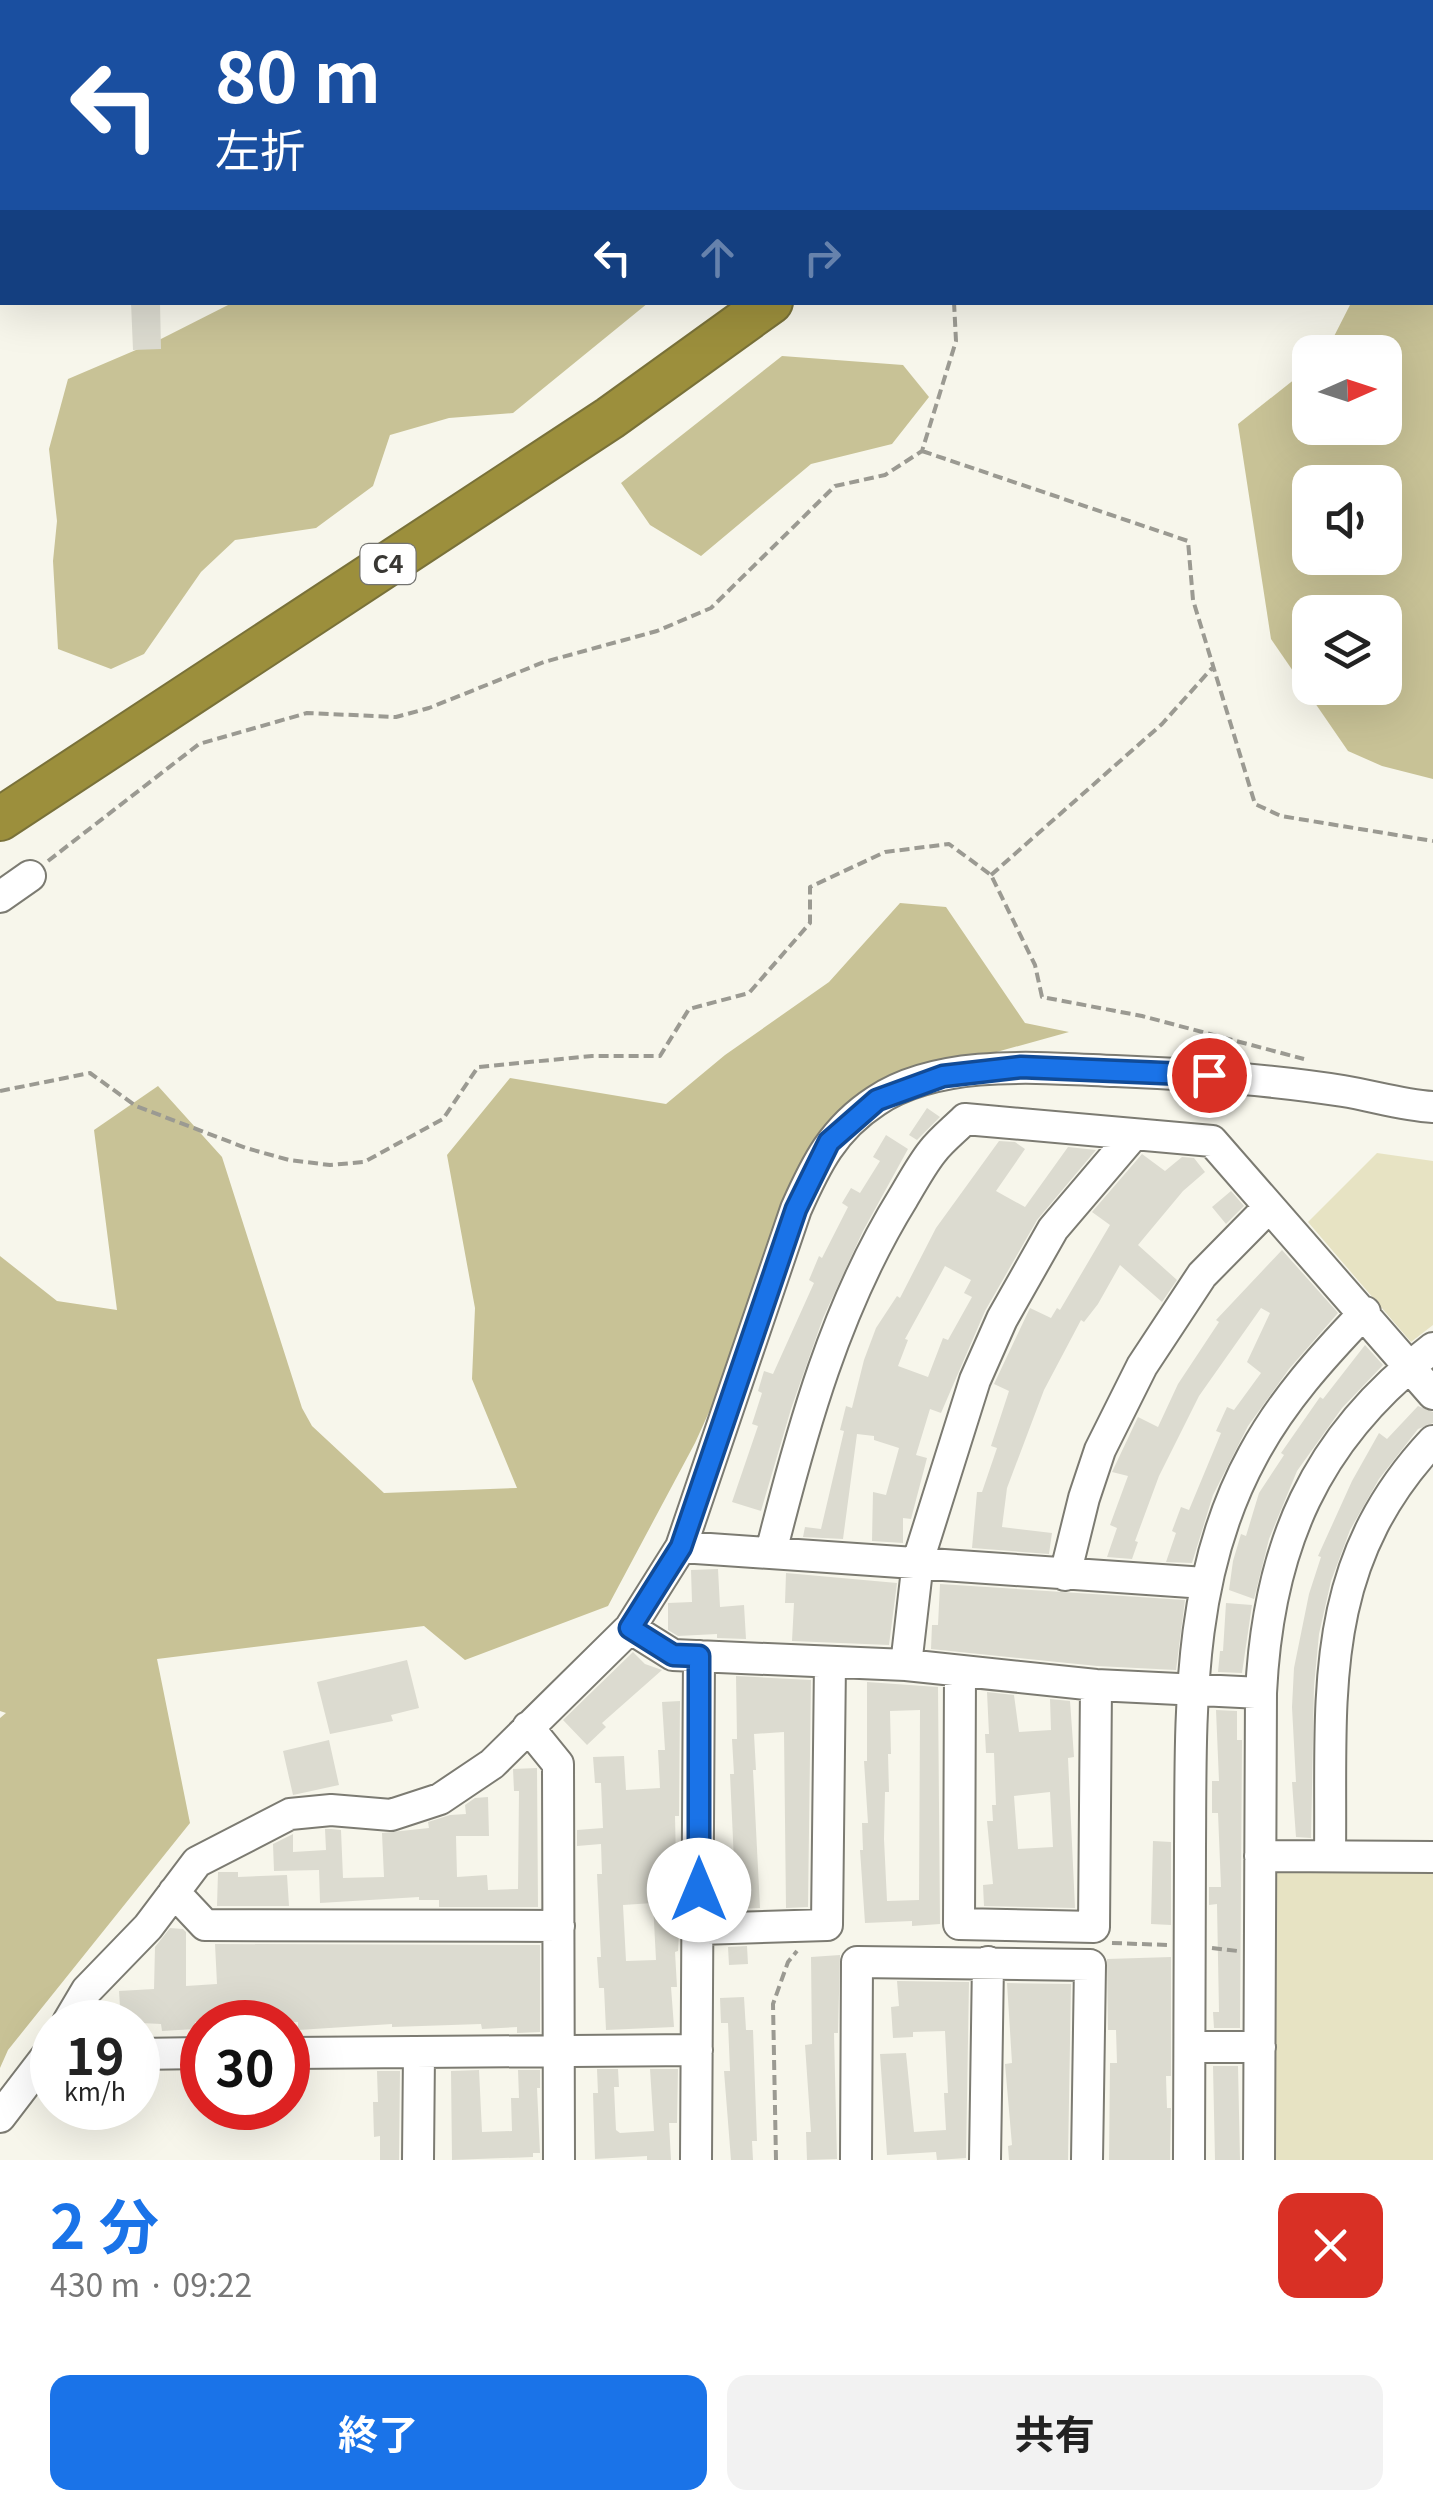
<!DOCTYPE html>
<html lang="ja">
<meta charset="utf-8">
<style>
:root{--surface:#fff;--page:#f2f2f2;--text:#222;--muted:#767676;--accent:#1a73e8}
body{margin:0;font-family:Georgia,"Noto Sans JP",serif;background:var(--page);color:var(--text);height:100vh;display:flex;flex-direction:column;font-size:38px;white-space:nowrap}
*{box-sizing:border-box;margin:0}
p{font-size:32px;color:var(--muted)}
.icon{flex:none;width:55px;height:55px;fill:none;stroke:currentColor;stroke-width:2;stroke-linecap:round;stroke-linejoin:round}
.map{position:relative;height:2160px;overflow:hidden}
.details{display:flex;flex-direction:column;background:var(--surface);flex:1}
.details>*{flex:none}
.top-card{position:absolute;left:0px;top:0px;width:1435px;height:305px;box-shadow:0 10px 40px #0002;background:#1a4fa0;color:#fff;overflow:hidden}
.needle{width:65px;rotate:87deg}
.buttons{position:absolute;left:1292px;top:335px;display:grid;gap:20px}
.buttons a{display:grid;place-items:center;width:110px;height:110px;border-radius:20px;background:var(--surface);box-shadow:0 10px 40px #0002;font-size:50px}
.speed{position:absolute;left:30px;top:2000px;display:flex;gap:20px;font-size:50px;font-weight:700;text-align:center}
.speed>*{display:grid;place-content:center;width:130px;height:130px;border-radius:50%;background:var(--surface);box-shadow:0 10px 40px #0002;line-height:1}
.speed small{font-size:25px;font-weight:400}
.speed .limit{border:15px solid #d22;background:#fff;color:#111}
.pin{position:absolute;display:grid;place-items:center;width:85px;height:85px;color:#fff;margin:-42px;border:5px solid #fff;border-radius:50%;box-shadow:0 2px 10px #0007}
.me{position:absolute;width:110px;margin:-55px;rotate:0deg;stroke-linejoin:round;filter:drop-shadow(0 0 8px #0008)}
.turn{display:flex;align-items:center;gap:35px;height:210px;padding:0 50px;font-size:45px}
.turn .icon{width:130px;height:130px;stroke-width:2.5}
.turn b{display:block;font-size:70px;line-height:85px}
.lanes{display:flex;align-items:center;height:95px;padding:0 50px;background:#0003;justify-content:center;gap:50px;direction:ltr}
.lanes .off{opacity:.35}
.round{display:grid;place-items:center;flex:none;width:105px;height:105px;border-radius:20px;background:var(--page)}
.headline{display:flex;align-items:center;justify-content:space-between;height:170px;padding:0 50px}
h1{font-size:60px;font-weight:700;line-height:75px;color:var(--accent)}
.button{display:flex;gap:20px;margin-top:auto;padding:20px 50px}
.button a{flex:1;height:115px;border-radius:20px;background:var(--accent);color:#fff;font-size:40px;font-weight:700;line-height:115px;text-align:center}
.button a+a{background:var(--page);color:var(--text)}
.map>svg:first-child{display:block}
.green{fill:#e7e3c3}
.forest{fill:#c8c296;fill-rule:evenodd}
.building{fill:#dcdbd0;fill-rule:evenodd}
.lines{fill:none;stroke-linecap:round;stroke-linejoin:round}
.minor-casing{stroke:#7c7b72;stroke-width:34}
.highway-casing{stroke:#797139;stroke-width:46}
.path{stroke:#9b9a92;stroke-width:4;stroke-dasharray:10 5;stroke-linecap:butt}
.minor{stroke:#fff;stroke-width:30}
.highway{stroke:#9c8f3c;stroke-width:42}
.route-casing{stroke:#114b97;stroke-width:25}
.route{stroke:#1a73e8;stroke-width:18}
.labels{text-anchor:middle;stroke-width:10;stroke-linejoin:round;paint-order:stroke}
.shield{fill:#fff;stroke:#747471;stroke-width:2.5}
.shield-label{font-size:25px;font-weight:bold;fill:#393834}
</style>
<div class="map">
<svg width="1433" height="2160" viewBox="0 0 1433 2160">
<rect width="100%" height="100%" fill="#f7f6eb"/>
<path class="green" d="M1377 1153 1433 1161V1325L1411 1342 1308 1222Z
M1283 1864H1433V2160H1276V1872Z"/>
<path class="forest" d="M14 0H682L14 2Z
M1405 0H1433V779L1382 766 1348 751 1271 639 1238 424 1310 367V428H1385V352H1326L1351 303 1432 302V2H1402ZM1385 482V558H1310V482ZM1385 612V688H1310V612Z
M232 303H648L513 413 449 418 390 435 373 486 316 528 235 540 201 572 144 654 111 669 58 649 53 561 57 521 49 449 68 379 157 341Z
M782 356 903 365 929 397 892 444 811 464 701 556 650 525 621 483Z
M900 903 946 907 1025 1023 1069 1032 946 1066 849 1104 695 1443 608 1606 465 1660 424 1626 157 1659 190 1823 8 2050 0 2068V1718L6 1713 0 1711V1256L57 1301 117 1310 94 1130 158 1086 222 1157 302 1408 312 1426 384 1493 517 1488 472 1379 475 1308 447 1155 510 1078 666 1104 725 1055 829 982Z"/>
<path class="building" d="M131 302H160L161 349 133 350Z
M927 1108 940 1117 917 1140 909 1135Z
M886 1135 908 1149 863 1231 823 1318 791 1409 761 1511 732 1502 758 1426 752 1424 762 1393 758 1391 764 1371 773 1374 814 1283 809 1280 819 1256 822 1258 848 1207 842 1203 851 1188 860 1193 880 1161 873 1157Z
M999 1141 1015 1142 1025 1149 996 1191 1025 1207 1068 1147 1096 1150 1037 1220 985 1311 941 1413 930 1409 916 1455 927 1458 911 1519 903 1518V1543L872 1541 873 1492 886 1495 899 1448 874 1440V1436L857 1434 843 1539 803 1537 805 1527 821 1529 844 1431 840 1430 846 1406 852 1408 864 1360 876 1328 897 1296 900 1298 936 1228ZM945 1266 971 1280 964 1293 972 1297 948 1340 943 1338 928 1377 898 1366 908 1340 905 1339Z
M1142 1154 1165 1171 1182 1157 1194 1158 1205 1172 1183 1191 1138 1245 1177 1280 1162 1302 1120 1265 1098 1304 1084 1322 1081 1320 1044 1390 1007 1488 1002 1527 1052 1533 1049 1554 972 1548 977 1492H982L997 1448 991 1446 1009 1391 994 1384 1030 1308 1051 1318 1057 1308 1060 1310 1110 1225 1092 1212Z
M1231 1191 1244 1206 1226 1224 1212 1207Z
M1282 1250 1338 1313 1289 1369 1248 1426 1213 1495 1192 1563 1166 1562 1176 1533 1172 1531 1181 1507 1189 1510 1221 1433 1216 1431 1227 1407 1234 1410 1261 1373 1247 1362 1270 1313 1261 1308 1199 1396 1159 1476 1135 1541 1138 1542 1132 1559 1107 1557 1117 1528 1110 1525 1128 1476 1112 1472 1138 1417 1158 1427 1178 1384 1219 1322 1216 1320Z
M1365 1345 1383 1365 1342 1408 1297 1471 1269 1539 1254 1599 1229 1590 1233 1561 1241 1534 1246 1536 1259 1493 1284 1455 1281 1453 1320 1397 1323 1399Z
M1418 1406 1433 1412V1423L1418 1429 1379 1479 1350 1530 1331 1581 1319 1634 1314 1686 1311 1838 1296 1837 1292 1782H1296L1292 1707 1294 1668 1309 1594 1321 1557 1318 1556 1352 1481 1379 1433 1387 1439Z
M718 1569 720 1607 744 1605 746 1639 717 1638V1634L678 1636 668 1630V1603L692 1602 691 1570Z
M786 1573 897 1583 889 1645 792 1641 794 1603H785Z
M940 1584 1185 1600 1176 1670 1097 1666 931 1649 932 1625H938Z
M1226 1603 1252 1605 1242 1673 1218 1672 1220 1651H1223Z
M633 1652 645 1664 662 1670 602 1723 606 1727 587 1745 563 1720Z
M407 1660 419 1708 391 1715 393 1721 330 1734 317 1682Z
M736 1676 811 1680 808 1907 786 1908 784 1732 754 1734 756 1770H753L760 1908 731 1909 730 1883H735L730 1774H734L732 1739H737Z
M867 1682 938 1687 940 1924 912 1926V1921L865 1923 860 1850H863L862 1823H868L864 1761H867ZM920 1710 919 1900 887 1901 884 1839 885 1792H889L888 1754H891L890 1711Z
M987 1692 1014 1695 1019 1732 1051 1730 1050 1699 1070 1701 1074 1757 1068 1758 1075 1908 984 1906 983 1885 993 1884 987 1821H993L992 1805H996L994 1753H986L985 1734H989ZM1050 1792 1053 1847 1018 1849 1014 1796Z
M680 1701 679 1816H675L676 1861H673L679 1931 678 1951 675 1952 677 1987H671L674 2027 606 2030 604 1988H599L597 1957H601L597 1874H602L601 1844 577 1846V1830L603 1828 601 1783H595L593 1757 624 1756 626 1790 660 1788 658 1750H665L662 1702ZM653 1903 656 1960 626 1961 623 1905Z
M1216 1710 1237 1711V1740H1242L1240 2028H1214L1213 2012H1219L1217 1904 1209 1905V1887H1221L1218 1813H1212V1781H1219Z
M329 1740 339 1785 293 1795 283 1751Z
M537 1768 538 1907H439V1900H419V1897L320 1903 319 1870 274 1871 273 1844 293 1834V1852L326 1850 325 1829H331L341 1830 343 1878 384 1877 382 1833 429 1828 428 1822 450 1815 466 1814 465 1805 475 1798 488 1797 489 1836H456L457 1877 487 1875 488 1890 518 1889 519 1791H514L513 1769Z
M1153 1841 1171 1842V1925L1151 1924Z
M218 1872H238V1877L287 1875 289 1906H217Z
M170 1928 183 1929 186 1932V1986L217 1984 215 1944 540 1945V2032L517 2033V2027L482 2029 481 2024 392 2027V2024L298 2030V2022H195V2029L162 2031 161 2024 121 2022 119 1991 154 1989 155 1947Z
M747 1946 748 1964 729 1965 728 1947Z
M840 1955 838 2033H834L837 2159 807 2160 806 2132H811L805 2045 812 2044 811 1957Z
M1171 1957V2076H1166L1167 2108H1171L1170 2160H1109L1110 2063H1117L1116 2030H1108L1107 1959Z
M897 1981 969 1982 966 2158 937 2160 936 2152 887 2155 880 2054 906 2053 914 2132 946 2130 944 2093H948L945 2031 913 2032V2037L893 2038 891 2007 899 2006Z
M1007 1983 1071 1984 1068 2160H1009L1008 2146 1012 2145 1005 2064 1012 2063Z
M744 1997 746 2030H753L757 2141H752L753 2160H731L724 2071H730L728 2023H721L720 1998Z
M1213 2066H1238L1240 2160H1215Z
M597 2069H618L619 2087H614L616 2130 620 2133 654 2131 650 2069H678L677 2123H669L671 2160H647V2156L595 2159 593 2093H598Z
M479 2070 482 2132 512 2131 511 2098H519L518 2070H540V2088H537L540 2153H533V2157L452 2160 451 2071Z
M377 2071H400L399 2160H380V2136L374 2137 373 2102H378Z"/>
<g class="lines">
<defs>
<path id="minor" d="M0 198 2 197
M0 897 30 876
M681 1547 1205 1583
M771 1552C802 1429 836 1306 903 1198 912 1183 921 1166 932 1152 941 1140 954 1130 965 1119L1212 1141 1433 1394
M1065 1575 1084 1498 1100 1450 1142 1366 1202 1275 1268 1208
M630 1628 673 1655 906 1665 1096 1685 1261 1693
M906 1665 918 1561 975 1380 1002 1319 1053 1229 1134 1134
M960 1673 959 1924 1094 1927 1096 1685
M528 1727 558 1764 559 2160
M1260 1856 1433 1857
M1330 1856C1332 1697 1315 1567 1433 1441
M174 1892 205 1925 559 1926
M699 1929 827 1925 830 1662
M68 2022 87 1990 148 1927 197 1862 290 1814 331 1810 391 1815 440 1799 492 1764 630 1628 681 1547 796 1209C816 1164 833 1129 876 1101 940 1058 1041 1068 1115 1071 1191 1074 1267 1079 1343 1091 1374 1096 1402 1105 1433 1107
M1190 2047H1260
M288 2053 697 2050
M138 2054 202 2053
M0 2117 52 2049
M418 2160 419 2052
M696 2160 699 1656
M856 2160 857 1962 1090 1965 1087 2160
M985 2160 988 1962
M1189 2160C1190 2056 1190 1952 1190 1848 1191 1714 1186 1577 1253 1455 1282 1401 1322 1357 1365 1312
M1259 2160 1261 1693C1268 1548 1314 1438 1433 1348"/>
<path id="highway" d="M1220 2 1224 0
M0 819 610 418 771 302"/>
</defs>
<use href="#minor" class="minor-casing"/>
<use href="#highway" class="highway-casing"/>
<path class="path" d="M984 2 985 0
M922 451 1188 541 1193 600 1255 804 1281 816 1433 841
M48 861 199 744 307 713 396 717 429 708 544 662 657 631 711 608 835 486 885 475 922 451 956 341 954 302
M991 875 1162 724 1213 667
M0 1091 90 1073 136 1106 246 1148 289 1160 330 1165 364 1162 443 1119 478 1067 592 1056H660L689 1009 749 993 810 923V887L885 852 949 844 991 875 1035 965 1042 997 1142 1016 1304 1059
M1112 1943 1168 1945
M1212 1948 1238 1951
M776 2160 773 2004 788 1962 797 1951"/>
<use href="#minor" class="minor"/>
<use href="#highway" class="highway"/>
</g>
<g class="lines">
<defs>
<path id="route" d="M699 1890V1656L673 1655 630 1628 681 1547 796 1209 829 1142 877 1100 943 1076 1021 1067 1209 1075"/>
</defs>
<use href="#route" class="route-casing"/>
<use href="#route" class="route"/>
</g>
<g class="labels">
<rect class="shield" x="360.5" y="544" width="55" height="40" rx="8"/>
<g class="shield-label">
<text x="388" y="573">C4</text>
</g>
</g>
</svg>
<div class="buttons">
<a><svg class="needle" viewBox="-14 -14 28 28"><path d="M0-13l5 13h-10z" fill="#e53935"/><path d="M0 13l5-13h-10z" fill="#767676"/></svg></a>
<a><svg class="icon" aria-label="sound" viewBox="0 0 24 24"><path d="M4 9h4l5-4v14l-5-4H4zM17 9q2 3 0 6"/></svg></a>
<a><svg class="icon" aria-label="layers" viewBox="0 0 24 24"><path d="M12 4l9 5-9 5-9-5zM3 14l9 5 9-5"/></svg></a>
</div>
<div class="speed"><div>19<small>km/h</small></div><div class="limit">30</div></div>
<div class="pin" style="left:1209px;top:1075px;background:#d93025"><svg class="icon" aria-label="arrive" viewBox="0 0 24 24"><path d="M6 21V4h12l-3 4 3 4H6"/></svg></div>
<svg class="me" style="left:699px;top:1890px" viewBox="-20 -20 40 40"><circle r="19" fill="#fff"/><path d="M0-13L10 11 0 6-10 11z" fill="#1a73e8"/></svg>
<div class="top-card">
<div class="turn"><svg class="icon" aria-label="left" viewBox="0 0 24 24"><path d="M17 20v-9H6M10 6l-5 5 5 5"/></svg><div><b>80 m</b>左折</div></div>
<div class="lanes"><svg class="icon" aria-label="left" viewBox="0 0 24 24"><path d="M17 20v-9H6M10 6l-5 5 5 5"/></svg><svg class="icon off" aria-label="ahead" viewBox="0 0 24 24"><path d="M12 20V5M6 11l6-6 6 6"/></svg><svg class="icon off" aria-label="right" viewBox="0 0 24 24"><path d="M7 20v-9h11M14 6l5 5-5 5"/></svg></div>
</div>
</div>
<section class="details">
<div class="headline"><div><h1>2 分</h1><p>430 m · 09:22</p></div><a class="round" style="background:#d93025;color:#fff"><svg class="icon" aria-label="close" viewBox="0 0 24 24"><path d="M6 6l12 12M18 6L6 18"/></svg></a></div>
<div class="button"><a>終了</a><a>共有</a></div>
</section>
